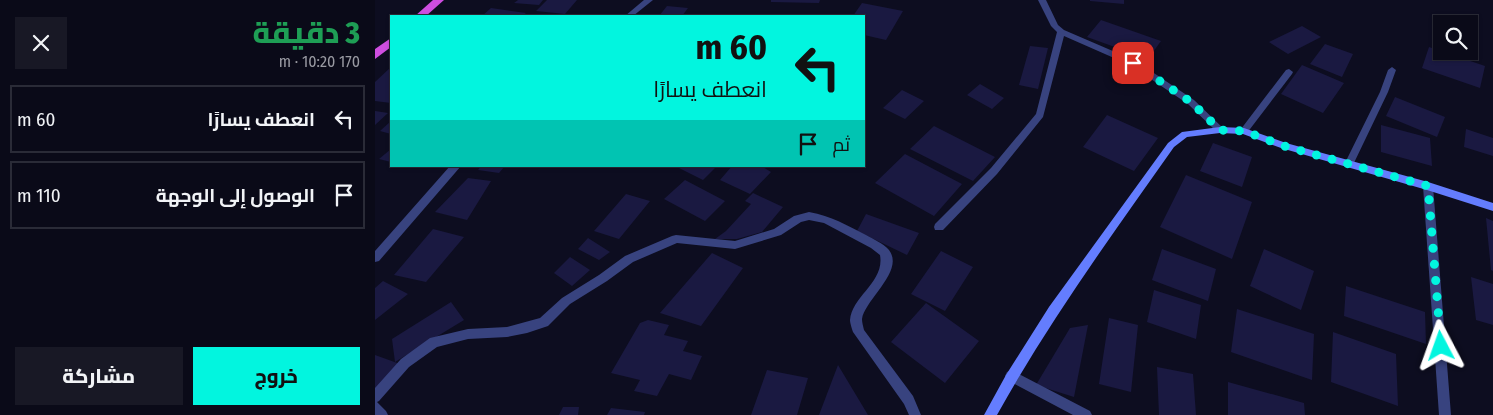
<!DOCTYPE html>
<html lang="ar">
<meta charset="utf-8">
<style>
:root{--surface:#0a0a18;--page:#181825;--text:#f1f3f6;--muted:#999aa2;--line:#2a2b37;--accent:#02f5df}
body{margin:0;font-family:"Fira Sans Condensed",Cairo,sans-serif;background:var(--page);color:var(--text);direction:rtl;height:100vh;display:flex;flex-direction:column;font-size:19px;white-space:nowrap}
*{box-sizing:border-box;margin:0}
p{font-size:16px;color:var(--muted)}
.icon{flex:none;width:28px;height:28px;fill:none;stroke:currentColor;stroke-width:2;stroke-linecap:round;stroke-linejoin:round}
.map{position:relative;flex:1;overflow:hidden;direction:ltr}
.details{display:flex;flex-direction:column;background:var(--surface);width:375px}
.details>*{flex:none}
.banner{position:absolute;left:15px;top:15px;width:475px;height:152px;border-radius:0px;box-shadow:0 1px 4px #0004,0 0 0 1px var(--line);direction:rtl;background:#02f5df;color:#111;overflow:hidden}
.fabs{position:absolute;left:1058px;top:15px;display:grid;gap:10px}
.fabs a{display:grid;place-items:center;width:45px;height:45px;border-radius:0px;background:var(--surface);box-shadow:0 1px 4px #0004,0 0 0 1px var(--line);font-size:25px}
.pin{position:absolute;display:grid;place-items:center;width:42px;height:42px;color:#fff;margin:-21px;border-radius:10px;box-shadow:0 2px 8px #0006}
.me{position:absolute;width:55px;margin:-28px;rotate:356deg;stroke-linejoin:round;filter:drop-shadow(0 0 4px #0008)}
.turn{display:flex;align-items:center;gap:18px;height:105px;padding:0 15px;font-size:22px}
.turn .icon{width:65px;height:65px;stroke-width:2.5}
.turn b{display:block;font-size:35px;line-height:42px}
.then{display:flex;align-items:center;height:48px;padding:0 15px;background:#0003;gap:10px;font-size:19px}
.round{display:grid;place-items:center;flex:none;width:52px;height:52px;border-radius:0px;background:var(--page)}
.headline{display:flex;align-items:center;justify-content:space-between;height:85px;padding:0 15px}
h1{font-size:30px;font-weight:800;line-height:38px;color:#1e9e55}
.primary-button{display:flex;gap:10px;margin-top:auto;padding:10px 15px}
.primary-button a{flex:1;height:58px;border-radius:0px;background:var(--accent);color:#111;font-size:20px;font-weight:800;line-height:58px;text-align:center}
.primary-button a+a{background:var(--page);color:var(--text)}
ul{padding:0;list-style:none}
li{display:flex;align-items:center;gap:15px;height:68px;margin:0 10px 8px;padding:0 5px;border:2px solid var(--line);border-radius:0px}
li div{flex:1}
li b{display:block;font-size:19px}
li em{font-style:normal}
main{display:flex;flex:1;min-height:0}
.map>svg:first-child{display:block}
.building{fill:#1a1941}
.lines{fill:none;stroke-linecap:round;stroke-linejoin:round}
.minor{fill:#38437f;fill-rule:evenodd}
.secondary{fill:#647dfe;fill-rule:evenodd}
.trunk{fill:#ce4ee0;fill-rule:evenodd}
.route{stroke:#02f5df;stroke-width:9;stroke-dasharray:0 16.2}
</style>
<main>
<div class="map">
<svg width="1118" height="415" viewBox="0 0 1118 415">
<rect width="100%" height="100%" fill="#0d0d20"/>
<path class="building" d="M143 0H168L164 5 139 3Z
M172 0H202L190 14 161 11Z
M396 0H445L444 3 396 2Z
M715 0H749V4L715 1Z
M487 3 528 11 511 40 489 35V16H478Z
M292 6 313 8 307 16H284Z
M116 8 151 13 147 16H107Z
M726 20 786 41 773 59 712 37Z
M927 26 946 37 913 54 894 42Z
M950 44 978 54 967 77 935 64Z
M655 46 673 48 663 89 644 85Z
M1054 47 1110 66 1105 88 1047 68Z
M927 65 969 83 948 113 906 94Z
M16 67V103L0 101V82Z
M605 84 629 98 617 109 592 95Z
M527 90 549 101 530 119 508 108Z
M1020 97 1070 117 1062 137 1011 116Z
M0 111 13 113 0 125Z
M732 115 783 138 759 171 708 147Z
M16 121V134L5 131Z
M1006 125 1055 138 1057 166 1006 152Z
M559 126 620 157 598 181 535 149Z
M1091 129 1118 138V156L1089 147Z
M838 143 877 157 867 187 825 171Z
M16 149V162L4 159Z
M530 154 587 184 559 216 500 183Z
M106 166H130L124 173 103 170Z
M300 166H342L328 180Z
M357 166H386L396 172 375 194 345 180Z
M811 175 877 202 857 259 785 227Z
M93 178 116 181 92 220 60 212Z
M310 180 350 201 330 221 289 199Z
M378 193 408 207 387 232 362 239H340L351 231 376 204 370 201Z
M251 194 275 201 244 239 219 231Z
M491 214 544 233 532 255 482 231Z
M1111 218 1118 221V271L1116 270Z
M58 229 89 237 51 282 19 275Z
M213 238 235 252 224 260 203 249Z
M787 249 841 269 833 301 777 280Z
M889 249 939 271 926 310 875 286Z
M566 251 598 267 570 311 536 294Z
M337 253 368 268 326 326 285 313Z
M195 257 215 270 197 286 179 273Z
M1096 277 1118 284V325L1101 320Z
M8 281 33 294 0 320V288Z
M971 286 1050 312 1051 344 969 316Z
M779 290 826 305 821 339 772 322Z
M76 302 89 320 20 362 17 339Z
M551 303 604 341 570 383 516 342Z
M862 309 939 334 937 380 856 352Z
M734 318 763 325 756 392 724 384Z
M273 320 294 325 289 335 313 341 308 351 327 356 316 380 294 374 282 396 259 391 265 380 236 373 265 323Z
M713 325 699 397 661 385 695 328Z
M958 332 1021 354 1023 406 956 382Z
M0 355 25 364 0 392Z
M463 365 493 415H444Z
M782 367 818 374 821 415H784Z
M392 370 433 378 422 415H376Z
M853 382 929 403 930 415H853Z
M188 407H204L203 415H184Z
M236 408 270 412 269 415H232Z"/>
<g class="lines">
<path class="minor" d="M269 0H278L258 16H250Z
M663 0H671L683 25 689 30 761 61 819 100 850 130 848 132H842L813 104 755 65 689 36 668 117 622 174 568 230H560L559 227 560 224 616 168 661 114 682 32 676 26Z
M1017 67 1021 70 1013 92 977 167H971L969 165 1005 92 1013 70Z
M914 69 918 72 917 74 872 133H866L864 131 866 129 911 70Z
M75 166H86L4 261 0 262V251Z
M1053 182 1058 186 1076 415H1064L1048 186Z
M434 212C457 216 471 225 491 235 498 239 508 243 514 250 530 271 490 299 487 319 487 322 488 326 489 330L538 396 546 415H534L529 404 478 332C477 329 475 323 475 320 477 296 510 282 505 255L496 248 449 223 434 220 426 222 406 235 360 249 302 243 258 262 232 281 195 304 173 326 152 333 132 337 93 339 62 347 34 367 4 401 2 402 11 411 13 415H0V388L26 359 55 338 93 329 132 327 165 318 187 298 224 275 250 256 297 236 301 235 360 241 399 229 419 216Z
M636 370 715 411 717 415H698L632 380 630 376 632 372Z"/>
<path class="secondary" d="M845 127 869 128 911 143 1053 182 1118 203V211L1052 190 906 148 868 134 845 133 812 137 799 147C737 235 674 321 622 415H609L631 375 674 307 793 143 807 132Z"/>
<path class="trunk" d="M58 0H69L51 16H40Z
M16 38V47L0 59V49Z"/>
</g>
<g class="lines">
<path class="route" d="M758 63 816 102 845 130 869 131 909 146 1053 186 1066 346"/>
</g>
</svg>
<div class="fabs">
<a><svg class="icon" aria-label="search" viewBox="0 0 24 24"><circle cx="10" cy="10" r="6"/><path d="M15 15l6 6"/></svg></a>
</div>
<div class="pin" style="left:758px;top:63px;background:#d93025"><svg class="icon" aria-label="arrive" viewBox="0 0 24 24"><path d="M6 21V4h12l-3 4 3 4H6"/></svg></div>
<svg class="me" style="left:1066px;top:346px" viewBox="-20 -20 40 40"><path d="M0-17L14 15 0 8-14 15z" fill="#02f5df" stroke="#fff" stroke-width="4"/></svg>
<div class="banner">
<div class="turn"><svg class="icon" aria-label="left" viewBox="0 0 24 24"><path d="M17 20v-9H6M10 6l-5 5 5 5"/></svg><div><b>60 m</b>انعطف يسارًا</div></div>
<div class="then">ثم<svg class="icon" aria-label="arrive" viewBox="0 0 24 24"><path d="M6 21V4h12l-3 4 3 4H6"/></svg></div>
</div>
</div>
<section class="details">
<div class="headline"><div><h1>3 دقيقة</h1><p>170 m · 10:20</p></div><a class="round"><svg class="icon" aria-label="close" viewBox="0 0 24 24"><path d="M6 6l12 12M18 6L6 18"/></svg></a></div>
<ul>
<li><svg class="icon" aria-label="left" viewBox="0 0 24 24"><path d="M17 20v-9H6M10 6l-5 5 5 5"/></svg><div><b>انعطف يسارًا</b></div><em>60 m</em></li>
<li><svg class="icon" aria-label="arrive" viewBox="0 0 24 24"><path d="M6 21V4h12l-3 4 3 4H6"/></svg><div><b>الوصول إلى الوجهة</b></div><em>110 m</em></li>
</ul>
<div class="primary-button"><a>خروج</a><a>مشاركة</a></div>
</section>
</main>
